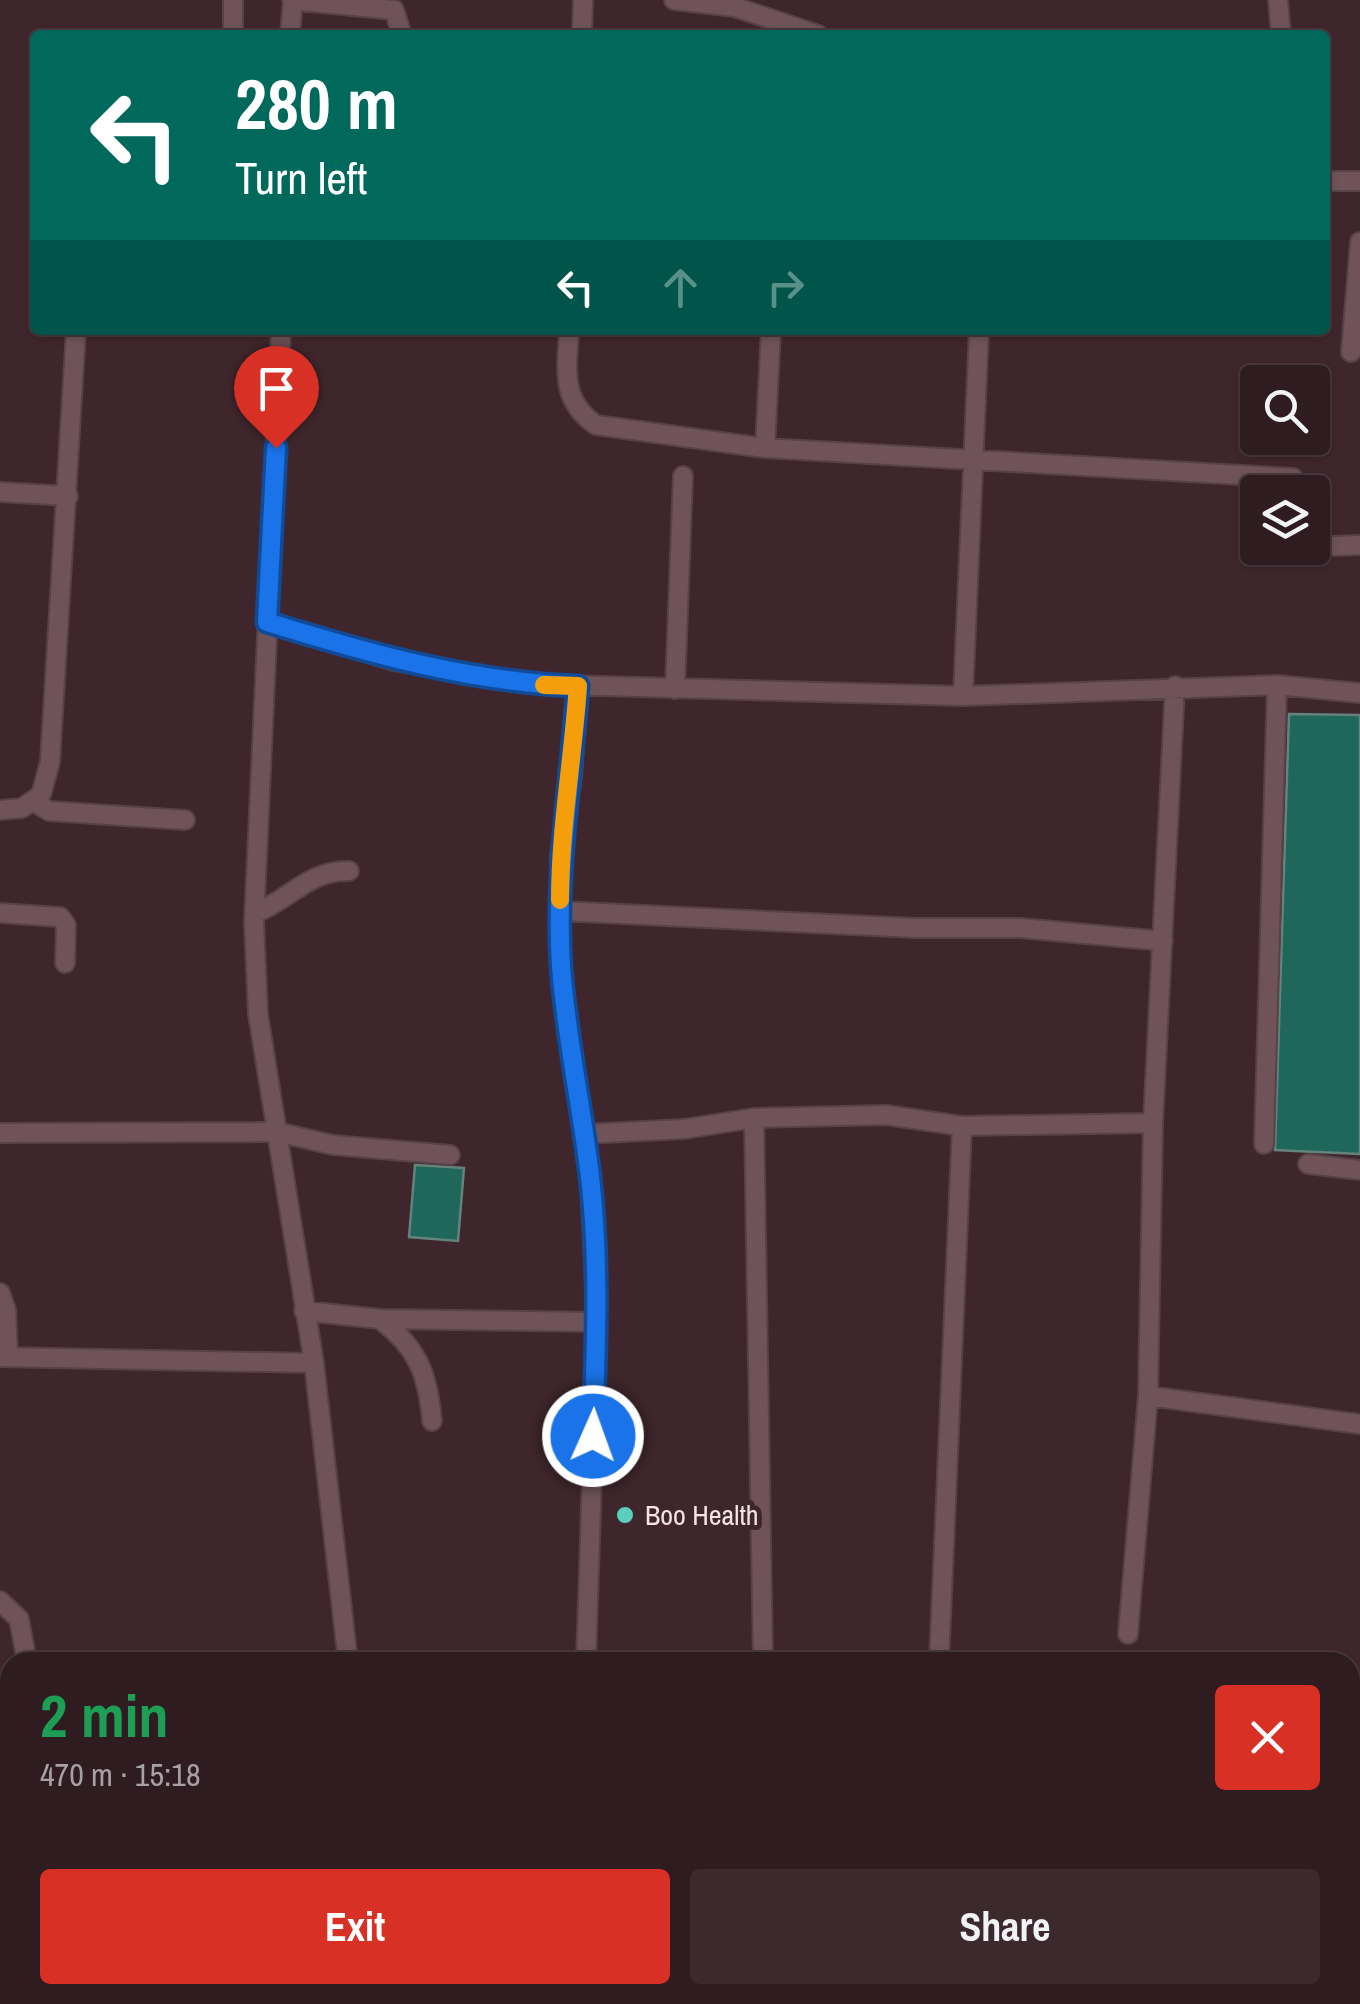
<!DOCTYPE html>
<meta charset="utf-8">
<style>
:root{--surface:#2f1c21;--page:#3b292e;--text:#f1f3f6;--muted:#a7a1a5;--line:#4a3a3f;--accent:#d93025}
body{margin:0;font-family:"Archivo Narrow",sans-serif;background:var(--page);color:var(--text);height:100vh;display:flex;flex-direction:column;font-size:38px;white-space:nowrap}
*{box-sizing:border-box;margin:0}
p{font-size:32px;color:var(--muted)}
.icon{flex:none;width:55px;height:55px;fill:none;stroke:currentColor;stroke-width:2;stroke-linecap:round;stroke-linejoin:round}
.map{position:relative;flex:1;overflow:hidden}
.side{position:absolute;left:0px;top:1652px;width:1360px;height:352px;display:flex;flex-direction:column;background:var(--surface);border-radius:30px 30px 0 0;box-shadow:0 2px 8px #0004,0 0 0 2px var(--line)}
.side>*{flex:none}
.hud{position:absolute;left:30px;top:30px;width:1300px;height:305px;border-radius:10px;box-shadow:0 2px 8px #0004,0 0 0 2px var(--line);background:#00695c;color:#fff;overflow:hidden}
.fabs{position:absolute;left:1240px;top:365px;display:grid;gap:20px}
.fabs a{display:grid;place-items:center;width:90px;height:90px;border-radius:10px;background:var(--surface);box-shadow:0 2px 8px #0004,0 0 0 2px var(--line);font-size:50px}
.pin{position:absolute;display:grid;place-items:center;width:85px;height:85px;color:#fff;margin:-102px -42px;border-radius:50% 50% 50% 0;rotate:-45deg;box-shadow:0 0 10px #0007}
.pin .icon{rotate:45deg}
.me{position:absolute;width:110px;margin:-55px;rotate:2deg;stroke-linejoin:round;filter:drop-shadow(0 0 8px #0008)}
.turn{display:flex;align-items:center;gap:35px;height:210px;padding:0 40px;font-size:45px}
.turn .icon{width:130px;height:130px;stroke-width:2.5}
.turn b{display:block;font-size:70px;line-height:85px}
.lanes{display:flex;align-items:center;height:95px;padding:0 40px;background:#0003;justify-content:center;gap:50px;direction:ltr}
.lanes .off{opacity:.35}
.round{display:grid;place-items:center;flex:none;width:105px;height:105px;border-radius:10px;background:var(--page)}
.headline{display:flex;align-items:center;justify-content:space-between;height:170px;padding:0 40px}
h1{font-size:60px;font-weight:700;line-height:75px;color:#1e9e55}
.primary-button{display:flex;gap:20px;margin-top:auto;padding:20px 40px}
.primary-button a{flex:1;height:115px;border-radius:10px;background:var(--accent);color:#fff;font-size:40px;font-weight:700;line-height:115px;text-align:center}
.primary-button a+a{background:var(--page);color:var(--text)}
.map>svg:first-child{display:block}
.building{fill:#1f665b;stroke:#63837d;stroke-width:2.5}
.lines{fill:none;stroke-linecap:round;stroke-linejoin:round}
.minor-casing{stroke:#574247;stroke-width:22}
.minor{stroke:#6f5359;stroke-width:18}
.route-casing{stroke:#114b97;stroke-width:25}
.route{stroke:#1a73e8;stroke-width:18}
.slow{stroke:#f59e0b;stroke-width:18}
.poi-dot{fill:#5bcebc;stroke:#3f262c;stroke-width:4}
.labels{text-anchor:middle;stroke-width:10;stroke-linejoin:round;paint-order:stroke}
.poi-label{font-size:28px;fill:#f4e3e7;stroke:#3f262c;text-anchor:start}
</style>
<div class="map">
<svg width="1360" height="2004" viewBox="0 0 1360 2004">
<rect width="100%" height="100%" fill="#3f262c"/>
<path class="building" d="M1289 714 1360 715V1154L1275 1150Z
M415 1165 464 1168 458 1241 409 1237Z"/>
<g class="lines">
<defs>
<path id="minor" d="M233 0V35
M292 0 394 10 402 35
M674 0 735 7 818 35
M1278 0 1281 35
M290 35 293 0
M582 35 583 0
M1325 181H1360
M281 330 254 922 258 1014 314 1363 348 1662
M569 330C567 370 560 400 596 425L765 448 1293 478
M1351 352 1360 242
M765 448 771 330
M0 492 68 496
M1333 546 1360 545
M267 621 394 661 529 684 963 696 1277 685 1360 693
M578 686 572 776 560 855V911L561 968 590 1179 597 1322 586 1662
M675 689 683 476
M963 696 979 330
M33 801 49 811 185 820
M0 810 22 808 41 795 50 762 76 330
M560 911 916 928H1020L1163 941
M0 913 60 917 66 925 65 963
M255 913C290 900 308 870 349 871
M754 1118 763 1662
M0 1133 277 1132 333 1145 450 1155
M583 1134 684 1129 754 1118 886 1115 962 1126 1153 1123
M1264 1144 1277 685
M1308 1164 1360 1170
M0 1293 6 1310 8 1357
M304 1311 380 1319 597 1322
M381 1320C418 1348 428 1375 432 1421
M0 1357 314 1363
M1148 1396 1360 1424
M0 1601 19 1619 27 1662
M1128 1634 1148 1396 1153 1123 1175 686
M939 1662 962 1126
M1350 1854 1360 1737
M1236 1995 1277 2004
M13 2004V1995
M344 2004V1995
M583 2004V1995
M1338 2004 1339 1995"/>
</defs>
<use href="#minor" class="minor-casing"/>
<use href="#minor" class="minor"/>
</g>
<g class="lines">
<defs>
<path id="route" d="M276 448 267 622C370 654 470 682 578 686 571 780 555 872 561 966 566 1037 582 1107 590 1177 600 1262 596 1350 593 1436"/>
</defs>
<use href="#route" class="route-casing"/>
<use href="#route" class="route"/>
<path class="slow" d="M544 685 578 686C573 758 560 829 560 900"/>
</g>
<circle class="poi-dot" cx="625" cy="1515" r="10"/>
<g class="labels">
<g class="poi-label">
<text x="645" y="1525">Boo Health</text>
</g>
</g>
</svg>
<div class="fabs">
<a><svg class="icon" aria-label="search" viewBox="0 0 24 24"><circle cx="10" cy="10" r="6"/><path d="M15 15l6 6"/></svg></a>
<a><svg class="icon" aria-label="layers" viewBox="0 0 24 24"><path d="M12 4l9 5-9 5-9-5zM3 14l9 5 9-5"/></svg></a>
</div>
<div class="pin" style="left:276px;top:448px;background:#d93025"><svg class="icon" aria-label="arrive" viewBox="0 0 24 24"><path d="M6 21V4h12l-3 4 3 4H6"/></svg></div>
<svg class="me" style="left:593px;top:1436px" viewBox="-20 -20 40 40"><circle r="17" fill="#1a73e8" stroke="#fff" stroke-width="3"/><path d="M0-11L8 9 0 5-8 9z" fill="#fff"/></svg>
<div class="hud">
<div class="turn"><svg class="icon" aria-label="left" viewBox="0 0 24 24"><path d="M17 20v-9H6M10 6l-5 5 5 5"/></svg><div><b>280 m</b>Turn left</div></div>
<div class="lanes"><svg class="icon" aria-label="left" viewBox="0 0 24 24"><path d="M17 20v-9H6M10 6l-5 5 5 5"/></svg><svg class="icon off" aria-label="ahead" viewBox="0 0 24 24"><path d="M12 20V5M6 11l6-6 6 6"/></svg><svg class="icon off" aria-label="right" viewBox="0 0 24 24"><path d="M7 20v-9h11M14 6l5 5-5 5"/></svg></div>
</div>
<section class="side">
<div class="headline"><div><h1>2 min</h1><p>470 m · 15:18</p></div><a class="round" style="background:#d93025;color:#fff"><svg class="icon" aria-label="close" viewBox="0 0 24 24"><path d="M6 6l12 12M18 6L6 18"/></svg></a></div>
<div class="primary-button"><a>Exit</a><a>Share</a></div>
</section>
</div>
